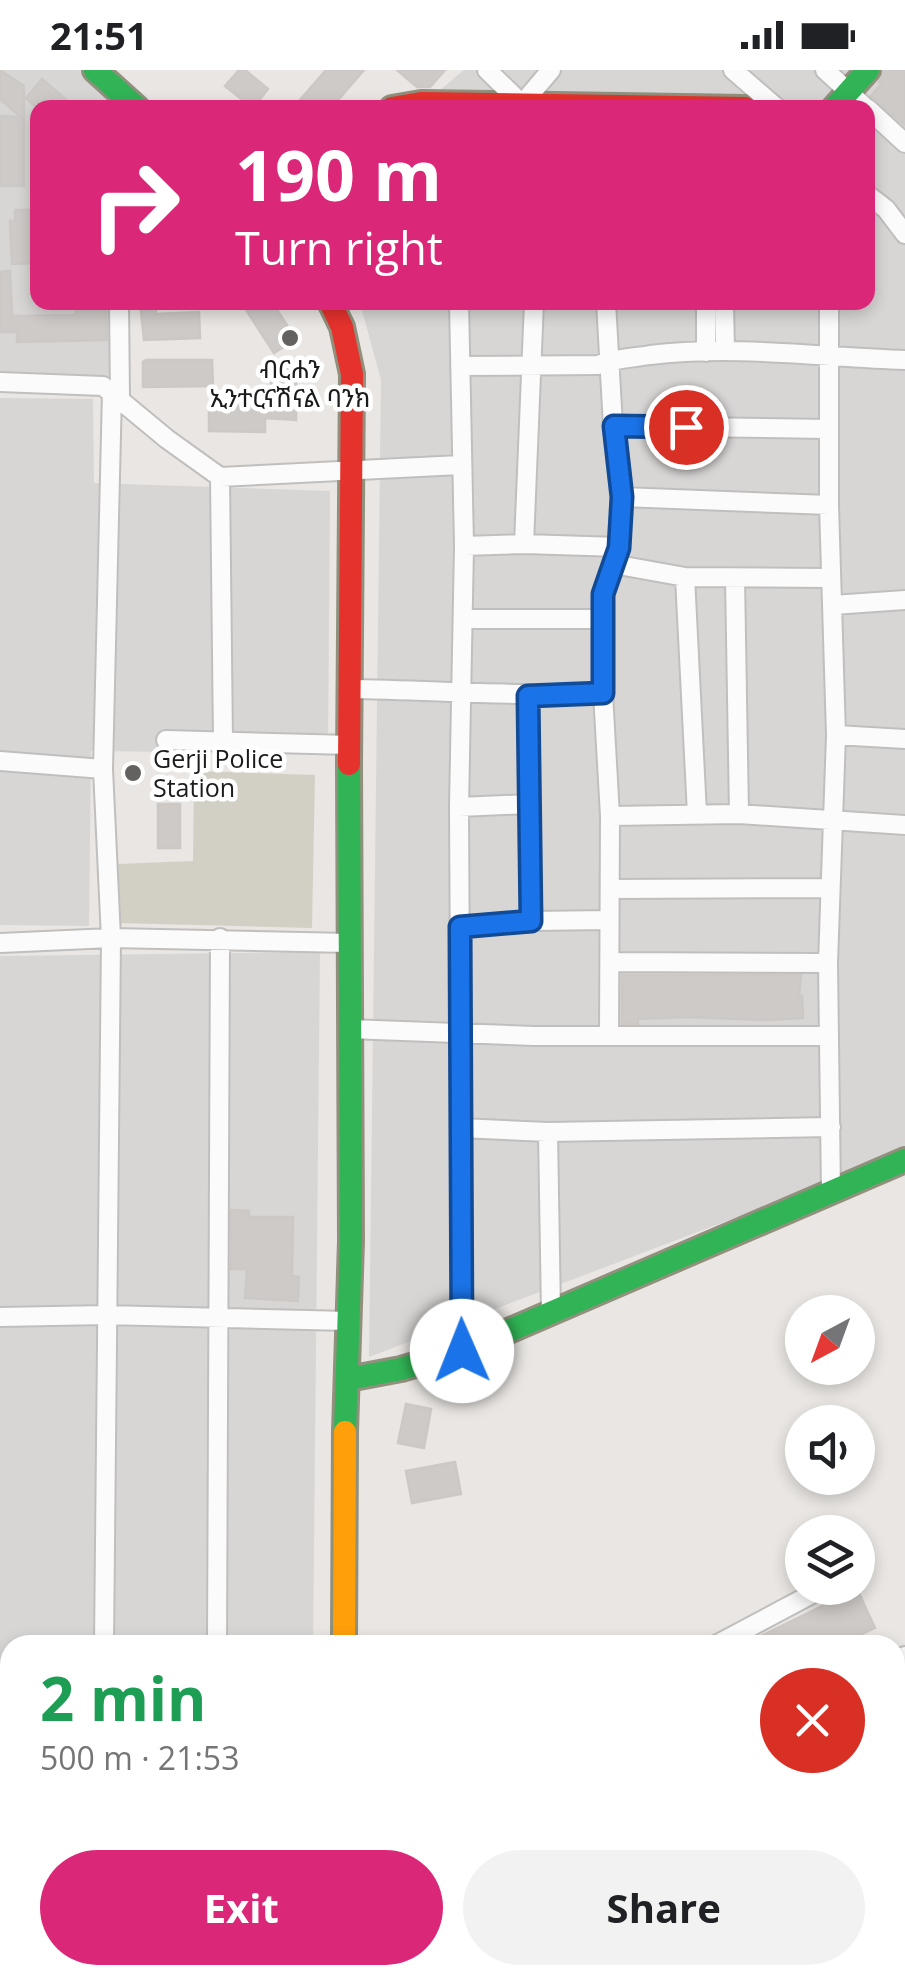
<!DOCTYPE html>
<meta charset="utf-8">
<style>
:root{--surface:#fff;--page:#f2f2f2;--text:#202124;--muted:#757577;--accent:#db2777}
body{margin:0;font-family:"Open Sans","Noto Sans Ethiopic",sans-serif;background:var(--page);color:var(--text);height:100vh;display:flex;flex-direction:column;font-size:38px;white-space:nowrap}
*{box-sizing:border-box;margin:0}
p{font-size:32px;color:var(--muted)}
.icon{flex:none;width:55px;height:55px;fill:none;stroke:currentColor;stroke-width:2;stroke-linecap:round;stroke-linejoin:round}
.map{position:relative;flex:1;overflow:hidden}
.sheet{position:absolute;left:0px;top:1565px;width:905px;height:350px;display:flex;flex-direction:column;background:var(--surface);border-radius:30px 30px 0 0;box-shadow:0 5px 15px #0003}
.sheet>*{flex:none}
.guide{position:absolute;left:30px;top:30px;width:845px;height:210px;border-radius:20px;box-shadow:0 5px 15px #0003;background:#db2777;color:#fff;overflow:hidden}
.needle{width:65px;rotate:221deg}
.buttons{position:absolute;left:785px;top:1225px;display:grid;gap:20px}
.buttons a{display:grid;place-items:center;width:90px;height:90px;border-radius:50%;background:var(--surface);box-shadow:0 5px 15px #0003;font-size:50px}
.pin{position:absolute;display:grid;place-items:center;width:85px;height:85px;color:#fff;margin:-42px;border:5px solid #fff;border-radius:50%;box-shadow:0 2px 10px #0007}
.me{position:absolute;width:110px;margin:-55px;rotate:359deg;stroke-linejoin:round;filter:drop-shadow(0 0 8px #0008)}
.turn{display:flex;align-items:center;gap:35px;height:210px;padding:0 40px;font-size:45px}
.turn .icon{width:130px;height:130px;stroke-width:2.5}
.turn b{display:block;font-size:70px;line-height:85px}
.round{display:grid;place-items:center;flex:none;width:105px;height:105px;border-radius:52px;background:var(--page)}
.summary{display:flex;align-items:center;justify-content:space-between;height:170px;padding:0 40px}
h1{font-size:60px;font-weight:700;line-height:75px;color:#1e9e55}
.cta{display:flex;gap:20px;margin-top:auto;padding:20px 40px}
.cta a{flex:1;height:115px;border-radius:60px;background:var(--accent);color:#fff;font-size:40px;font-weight:700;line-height:115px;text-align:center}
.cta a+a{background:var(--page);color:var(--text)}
.status{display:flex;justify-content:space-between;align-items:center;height:70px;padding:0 50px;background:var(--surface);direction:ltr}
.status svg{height:28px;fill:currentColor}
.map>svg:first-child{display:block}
.residential{fill:#d8d6d5}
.construction{fill:#d2d0c5}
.building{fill:#cecac8;stroke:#ccc8c5;stroke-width:2.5}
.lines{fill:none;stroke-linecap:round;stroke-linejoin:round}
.street-casing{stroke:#c0bfbe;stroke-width:22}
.fast-casing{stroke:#90907d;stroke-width:28}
.slow-casing{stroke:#90907d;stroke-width:28}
.jam-casing{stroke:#90907d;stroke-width:28}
.street{stroke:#fcfbfb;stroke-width:18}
.fast{stroke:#30b455;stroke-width:22}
.slow{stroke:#ff9f0a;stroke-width:22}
.jam{stroke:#e5322d;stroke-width:22}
.route-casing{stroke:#114b97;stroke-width:25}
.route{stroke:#1a73e8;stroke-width:18}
.poi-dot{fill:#636261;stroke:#fff;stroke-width:4}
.labels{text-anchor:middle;stroke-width:9;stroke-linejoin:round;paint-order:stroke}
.poi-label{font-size:25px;fill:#1b1b1b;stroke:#fff}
</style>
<div class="status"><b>21:51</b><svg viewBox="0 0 49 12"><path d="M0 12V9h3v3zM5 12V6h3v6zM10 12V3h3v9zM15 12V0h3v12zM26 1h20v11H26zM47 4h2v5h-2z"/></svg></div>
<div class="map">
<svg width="905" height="1915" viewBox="0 0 905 1915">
<rect width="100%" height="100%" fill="#e9e6e3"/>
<path class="residential" d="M0 0H76L123 6 122 37 38 38V232L115 233 112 322 0 323Z
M464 0H905V1083L369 1287 381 310 360 233 868 232V38L420 37Z
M0 328 93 329 94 413 330 421 328 684 91 681 89 856 0 855Z
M320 882 313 1575H10V1618H0V886Z
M10 1651V1905H224L194 1915H0V1652Z"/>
<path class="construction" d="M194 701 315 705 312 858 117 853 118 794 193 791Z"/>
<path class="building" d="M0 0 24 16V116H0V46L21 47 0 29Z
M239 0H245L268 19 253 38 225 16Z
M326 0H364L331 38H293Z
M397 0H445L430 17H417Z
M884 0H905V55L871 26 881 14 879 12Z
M42 9 76 38H37L26 28Z
M15 140H32L33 150H38V184L34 185V193L12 194 10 151H15Z
M10 201 12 246 76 245 75 232H106L107 270 17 272V262H0V202Z
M140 232H155L156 244 199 242 200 268 144 270Z
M241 232H272L296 269 274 283Z
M146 290H212L213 316 143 317V292Z
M271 291 296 292V350L265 348V362L209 361V335L271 337Z
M158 734H180V778H158Z
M622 905H801L799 926H802L803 948 765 950 685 947 638 949V954H622Z
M231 1140 249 1141V1147H293L292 1206 299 1207 298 1231 245 1228 247 1199H231Z
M406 1334 431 1339 424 1378 398 1373Z
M455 1392 461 1424 412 1433 406 1401Z
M857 1519 875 1558 838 1575H743Z"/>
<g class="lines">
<defs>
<path id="street" d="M487 0 522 34 551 0
M733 0 777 38
M825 0 866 38
M868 39 905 73
M868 125 886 139 905 164
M119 232 120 328
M459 232 464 476 459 737 462 1281
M606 232 613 356 622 427 619 477 603 523V623L610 746 609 966
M724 232 725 281
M829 232V435L836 665 828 893 831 1123
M706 282V232
M460 296 598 295C614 288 633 288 650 285 734 275 821 287 905 290
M0 312 103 316 167 369 220 407 460 395
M613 356 829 359
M220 407 223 671
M622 427 829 435
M524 474 534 232
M464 476 524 474 619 477
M613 494 685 507 830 508
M685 507 697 744
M735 508 739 744
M833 535 905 530
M463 549H603
M349 619C434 620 518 627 603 623
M528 626 531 851
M836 665 905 669
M166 670 350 675
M0 691 103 699
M459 737 530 734
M610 746 739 744 905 755
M610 819 830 818
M460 857 531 851 609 850
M0 873 111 868 349 873
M610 892 828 893
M349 959 534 966H829
M461 1058 548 1062 831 1057
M548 1062 551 1243
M0 1247 106 1245 348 1251
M104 1575 111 868 103 699 112 322
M217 1575 220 868
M716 1575 823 1518
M895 1590 905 1586
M0 1632 10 1633
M0 1824 10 1821
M68 1905 72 1915
M188 1905 189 1915
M695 1905 701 1915
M231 1915 264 1905"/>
<path id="fast" d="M95 0 137 38
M834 38 868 0
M348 1309 401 1299 462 1281 905 1090
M345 1362 351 1171 349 694
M352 1905 353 1915"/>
<path id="slow" d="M344 1575 345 1362"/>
<path id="jam" d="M392 38 421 33 745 38
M330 232 342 257 352 304 349 694"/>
</defs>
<use href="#street" class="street-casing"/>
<use href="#fast" class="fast-casing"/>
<use href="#slow" class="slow-casing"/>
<use href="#jam" class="jam-casing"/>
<use href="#street" class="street"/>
<use href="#fast" class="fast"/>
<use href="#slow" class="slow"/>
<use href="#jam" class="jam"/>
</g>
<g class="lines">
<defs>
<path id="route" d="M462 1281 460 857 531 851 528 626 603 623V524L619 478 622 427 614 356 686 357"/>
</defs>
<use href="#route" class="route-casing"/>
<use href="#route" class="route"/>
</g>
<g class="poi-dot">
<circle cx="290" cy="268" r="10"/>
<circle cx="133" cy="703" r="10"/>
</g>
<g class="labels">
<g class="poi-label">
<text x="290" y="308">ብርሐን<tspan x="290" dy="29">ኢንተርናሽናል ባንክ</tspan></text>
<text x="153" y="698" text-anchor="start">Gerji Police<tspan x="153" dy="29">Station</tspan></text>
</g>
</g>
</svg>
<div class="buttons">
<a><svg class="needle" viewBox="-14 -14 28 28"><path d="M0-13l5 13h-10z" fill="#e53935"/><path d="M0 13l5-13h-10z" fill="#757577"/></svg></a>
<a><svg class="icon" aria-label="sound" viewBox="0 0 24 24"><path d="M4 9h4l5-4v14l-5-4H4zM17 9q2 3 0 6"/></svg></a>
<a><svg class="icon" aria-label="layers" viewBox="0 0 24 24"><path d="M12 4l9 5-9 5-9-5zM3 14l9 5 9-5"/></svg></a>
</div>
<div class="pin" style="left:686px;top:357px;background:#d93025"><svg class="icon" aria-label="arrive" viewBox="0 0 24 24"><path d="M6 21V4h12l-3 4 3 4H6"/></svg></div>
<svg class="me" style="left:462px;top:1281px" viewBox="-20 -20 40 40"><circle r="19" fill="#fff"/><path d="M0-13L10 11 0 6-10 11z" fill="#1a73e8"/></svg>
<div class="guide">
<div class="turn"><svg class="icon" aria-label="right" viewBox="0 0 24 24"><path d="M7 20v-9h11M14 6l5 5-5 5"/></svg><div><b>190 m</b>Turn right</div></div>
</div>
<section class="sheet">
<div class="summary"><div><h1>2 min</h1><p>500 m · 21:53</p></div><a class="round" style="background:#d93025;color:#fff"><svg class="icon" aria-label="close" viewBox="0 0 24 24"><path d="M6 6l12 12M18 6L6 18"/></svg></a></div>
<div class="cta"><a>Exit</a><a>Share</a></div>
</section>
</div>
